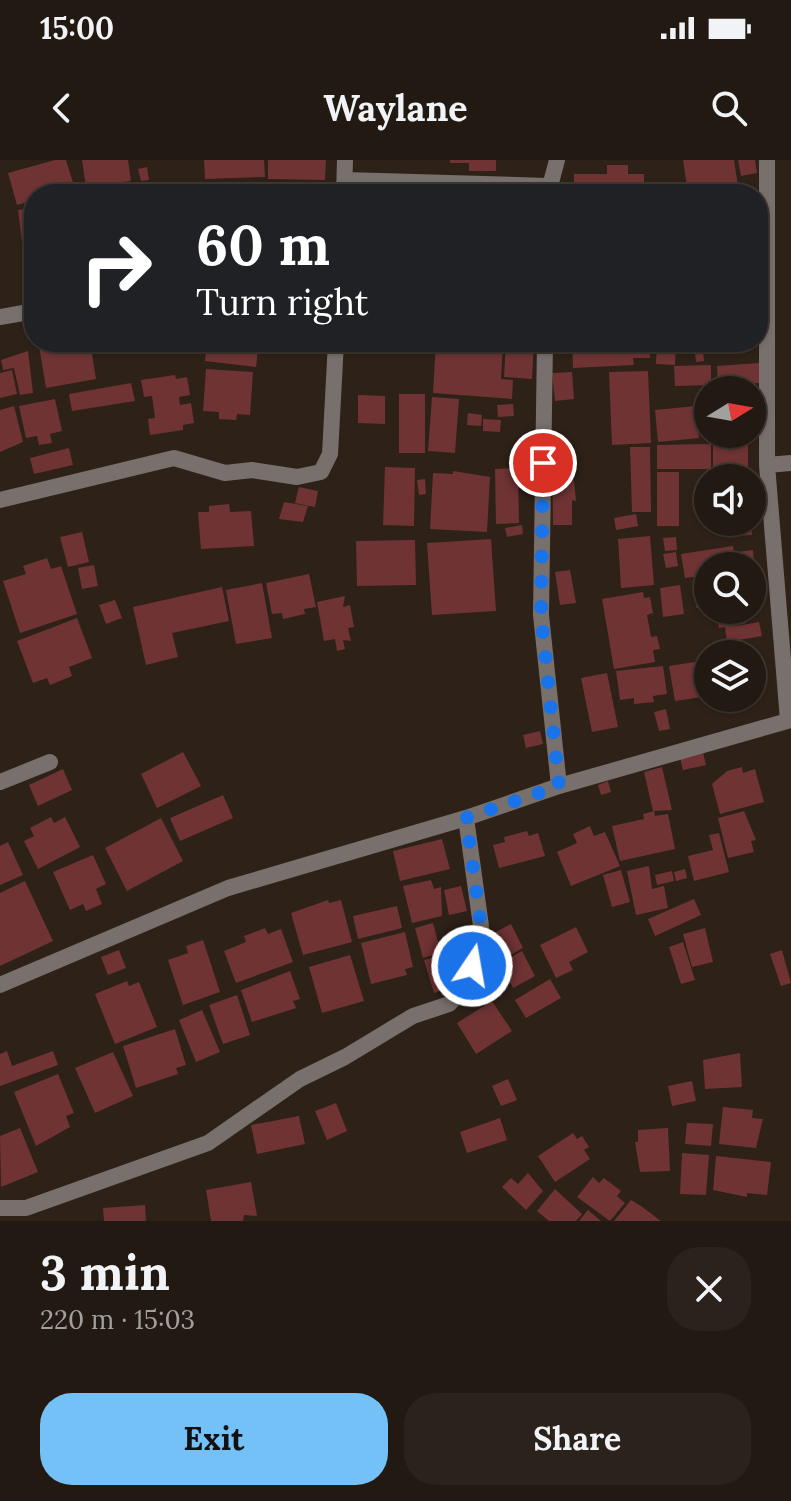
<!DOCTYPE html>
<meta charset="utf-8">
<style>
:root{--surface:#221912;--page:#2a221b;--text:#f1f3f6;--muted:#a2a09f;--line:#3f3832;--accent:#73c1f6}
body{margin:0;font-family:Lora,serif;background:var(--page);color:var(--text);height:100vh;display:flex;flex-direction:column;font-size:30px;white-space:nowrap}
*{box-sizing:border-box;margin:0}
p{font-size:26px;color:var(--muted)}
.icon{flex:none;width:44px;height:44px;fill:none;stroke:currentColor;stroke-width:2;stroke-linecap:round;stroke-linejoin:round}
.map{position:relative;height:1061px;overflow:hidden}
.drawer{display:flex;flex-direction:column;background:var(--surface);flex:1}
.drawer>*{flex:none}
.guide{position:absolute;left:24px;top:24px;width:744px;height:168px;border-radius:32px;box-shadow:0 2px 6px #0004,0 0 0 2px var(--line);background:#202124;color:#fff;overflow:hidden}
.needle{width:52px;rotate:79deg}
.controls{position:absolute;left:694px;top:216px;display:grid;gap:16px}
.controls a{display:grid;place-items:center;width:72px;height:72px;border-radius:50%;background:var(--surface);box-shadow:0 2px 6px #0004,0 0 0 2px var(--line);font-size:40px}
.pin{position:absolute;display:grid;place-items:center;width:68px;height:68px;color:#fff;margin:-34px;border:4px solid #fff;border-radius:50%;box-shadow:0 2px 8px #0007}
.me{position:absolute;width:88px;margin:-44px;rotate:12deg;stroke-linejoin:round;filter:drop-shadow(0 0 6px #0008)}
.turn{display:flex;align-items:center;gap:28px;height:168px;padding:0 40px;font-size:36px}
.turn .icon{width:104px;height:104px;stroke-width:2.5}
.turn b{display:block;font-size:56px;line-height:68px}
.round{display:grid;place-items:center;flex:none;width:84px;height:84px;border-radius:32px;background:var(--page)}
.headline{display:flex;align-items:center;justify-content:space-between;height:136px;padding:0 40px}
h1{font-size:48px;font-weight:700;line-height:60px}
.button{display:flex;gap:16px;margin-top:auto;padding:16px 40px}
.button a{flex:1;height:92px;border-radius:32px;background:var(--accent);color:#111;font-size:32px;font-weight:700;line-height:92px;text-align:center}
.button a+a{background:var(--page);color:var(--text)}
.status{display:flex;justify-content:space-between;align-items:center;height:56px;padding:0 40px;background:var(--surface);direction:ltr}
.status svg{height:22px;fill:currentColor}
header{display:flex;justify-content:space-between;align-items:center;height:104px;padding:0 40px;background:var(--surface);font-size:36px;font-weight:700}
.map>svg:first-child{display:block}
.building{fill:#6f3334}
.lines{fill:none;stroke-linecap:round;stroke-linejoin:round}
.street{stroke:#78706c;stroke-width:16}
.route{stroke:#1a73e8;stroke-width:14;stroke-dasharray:0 25.2}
</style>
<div class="status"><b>15:00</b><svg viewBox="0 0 49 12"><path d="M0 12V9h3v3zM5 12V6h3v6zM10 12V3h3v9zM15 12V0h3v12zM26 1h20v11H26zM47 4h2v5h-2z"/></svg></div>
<header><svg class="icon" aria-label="back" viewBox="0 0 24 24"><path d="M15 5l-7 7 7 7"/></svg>Waylane<svg class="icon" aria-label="search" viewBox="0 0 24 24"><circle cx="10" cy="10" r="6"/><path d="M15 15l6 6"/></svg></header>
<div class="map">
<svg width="791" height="1061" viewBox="0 0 791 1061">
<rect width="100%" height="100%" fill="#2e2118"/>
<path class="building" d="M55 0H66L75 29 57 34H34V40L17 45 8 13Z
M82 0H128L131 21 86 27Z
M204 0H264L265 17 205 19Z
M268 0H326L325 20 268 19Z
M450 0H496V11H469V3H450Z
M683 0H734L738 26 729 27 730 34H688Z
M738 0H755L757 13 741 16Z
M607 5H628V14H644V34H574V14H607Z
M147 7 149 20 141 21 138 9Z
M200 22 201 34H138L137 26Z
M220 22 235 24V34H205L204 23Z
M267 22V34H239L238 23Z
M34 48V89L23 90 18 50Z
M50 182H90L96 219 46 228 39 186Z
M207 182H259L256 207 205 201Z
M436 182H503L501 219 513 220 512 239 433 233Z
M506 182H534L532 219 504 217Z
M572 182H649L650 198H633L634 205 573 208Z
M657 182H676L675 205 656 204Z
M686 182H739L740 187 703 191 704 201 696 202 695 192H687Z
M28 191 33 233 20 235 14 208 3 210 1 200Z
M759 203 760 223 718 225 717 206Z
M711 205V225L675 226 674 206Z
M206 209 253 212 250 255 237 254 236 260 219 259V252L203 251Z
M12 210 17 234 0 238V213Z
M648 211 651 283 612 285 609 212Z
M572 212 574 239 555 241 552 213Z
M175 215 176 219 187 217 190 235 179 237 180 245 191 243 194 263 183 265V270L150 275 148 259 155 258 152 236 144 237 141 220Z
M131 223 135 241 72 251 69 234Z
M399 234H425V293H399Z
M358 235 385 236V264L358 263Z
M432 237 459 239 455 293 428 291Z
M55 239 62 271 50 274 52 283 39 285 37 276 26 278 19 246Z
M513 244 514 256 498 257 497 245Z
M14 246 23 282 0 292V250Z
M696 246 699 278 658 282 655 250Z
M468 253 482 255 481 266 467 265Z
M483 259 501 260 500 272 483 271Z
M748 278V316L713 317V279Z
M711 284V309H657V285Z
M630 287H650L651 352H632Z
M69 288 73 305 34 314 30 298Z
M552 288H571L576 341 572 340V365H553Z
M385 307 415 308 414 366 383 365Z
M518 308 519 363 496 364 495 309Z
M453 311 490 317 487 372 430 369 433 313 453 314Z
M657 312H679V366H657Z
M425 319 426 334 419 335 417 320Z
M299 327 318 331 315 347 295 343Z
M284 342 308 346 303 362 279 359Z
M229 344 230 352 251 351 254 386 201 389 198 352H209V346Z
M636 354 638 366 616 370 614 358Z
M735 362H751L752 375 736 376Z
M522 365 523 374 507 377 505 368Z
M82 372 89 402 68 407 60 377Z
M650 376 654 425 621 428 618 379Z
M676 377 677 390 665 391 663 378Z
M491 379 496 451 432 455 427 383Z
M415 380 416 425 357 426 356 381Z
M733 386 736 406H708V415L685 418 681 394Z
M753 390 754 406H739L738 392Z
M676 392 678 406 666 408 663 394Z
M47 398 51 409 61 406 77 454 20 473 3 421 26 414 23 406Z
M94 405 98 426 82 429 78 408Z
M570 410 576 443 560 445 555 412Z
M309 414 316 447 304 449 305 454 283 459 282 453 272 454 266 423Z
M262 423 272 478 236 484 226 430Z
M705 423 708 446 696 448 698 434H694L693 425Z
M680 425 684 454 663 457 660 428Z
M222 427 229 461 172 473 178 497 146 505 133 447Z
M643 432 644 438 650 437 653 453 647 455 651 477 657 476 660 489 653 490 655 502 614 509 602 439Z
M345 436 343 447 350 445 354 467 348 468 351 481 343 480 345 489 337 491 335 479 324 481 317 442Z
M115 440 122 458 106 464 99 445Z
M716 450H743L746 463 732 467 759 462 762 476 727 482 725 467 719 468Z
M77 458 92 498 69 507 72 516 50 525 47 518 33 523 17 481Z
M708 500V536L675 541 669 506Z
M663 506 667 534 653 536 654 542 634 544V538L620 540 616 511Z
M607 513 618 567 592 572 581 518Z
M666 549 670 569 659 571 654 552Z
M540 571 543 584 526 588 523 575Z
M702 588 706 605 683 610 679 593Z
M183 592 201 626 157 648 141 614Z
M662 607 672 650 653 651 644 612Z
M742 607 743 613 755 609 764 642 720 654 712 624 727 611Z
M63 609 72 630 38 646 29 625Z
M608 621 611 632 601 635 598 625Z
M223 635 233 658 180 681 170 658Z
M654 651 655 656 668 654 675 689 620 701 612 666 644 659 643 654Z
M744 651 756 680 751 681 754 692 728 698 718 658Z
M51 657 54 663 65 657 80 687 38 709 24 681 34 676 30 668Z
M161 658 183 701 127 731 105 688Z
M590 666 594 676 605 672 620 706 571 726 557 692 577 683 573 674Z
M527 671 529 676 538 673 545 696 499 708 493 685 505 682 504 677Z
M719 673 729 712 694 721 688 696 713 690 709 675Z
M442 679 450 709 400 721 393 691Z
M8 682 23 715 0 725V686Z
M93 695 106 724 96 729 102 744 86 751 83 744 70 750 53 712Z
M649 706 652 729 664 726 668 748 636 755 627 711Z
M685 709 687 718 676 721 674 712Z
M621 710 630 742 612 747 603 715Z
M672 711 674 721 657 725 655 715Z
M431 720 434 729 441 727 442 756 412 763 403 726Z
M25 721 53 781 0 806V733Z
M461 726 467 751 449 755 444 730Z
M694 739 701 755 655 776 648 759Z
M328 740 329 743 341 740 352 782 303 795 291 753Z
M397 746 402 768 358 779 353 756Z
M433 763 441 793 423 798 415 768Z
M511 764 523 788 501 800 488 776Z
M576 767 588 792 569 802 573 810 556 818 540 785Z
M265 768 268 774 281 769 293 802 236 823 224 791 246 782 244 776Z
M705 768 713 802 692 807 683 774Z
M405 772 413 807 405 809 407 815 371 824 361 783Z
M203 780 220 832 183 845 168 800 188 793 186 786Z
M683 782 695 820 681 824 669 787Z
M119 790 126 808 108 815 101 797Z
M782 790 791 823 781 826 770 794Z
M522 791 535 816 513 828 500 803Z
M446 794 455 827 434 833 424 800Z
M350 795 364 841 322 853 309 807Z
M290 811 300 839 293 841 296 848 252 862 241 830Z
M550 819 561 838 526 858 515 840Z
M127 821 129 826 139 822 157 867 115 884 95 834Z
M237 835 250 875 223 884 209 845Z
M492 841 512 871 476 894 457 863Z
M202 850 220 892 196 902 179 860Z
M175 869 186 905 176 908 178 914 136 928 123 886Z
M7 891 12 906 53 891 58 905 0 926V894Z
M113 892 133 936 95 953 75 908Z
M740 893 742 927 705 929 703 900Z
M58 914 74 953 66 956 70 967 36 986 14 932Z
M508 919 517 940 501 946 492 926Z
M692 921 696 941 672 946 668 926Z
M336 943 347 971 327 980 315 951Z
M723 947 753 950 752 958 763 959 756 988 719 984Z
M299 956 305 984 257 994 251 965Z
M500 958 507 980 467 993 460 972Z
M687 963 713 964 711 986 685 984Z
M20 968 38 1012 1 1027 0 976Z
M668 968 670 1011 640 1012 635 982H638V970Z
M573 973 577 979 582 976 589 987 584 990 590 999 555 1022 538 996Z
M682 993 709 995 706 1035 680 1034Z
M716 996 771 1002 767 1035 747 1033V1037L713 1030Z
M528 1013 543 1031 526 1050 502 1027 511 1018 518 1024Z
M593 1017 599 1023 604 1018 621 1031 617 1036 625 1043 610 1061 577 1037Z
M251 1022 257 1056 244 1055 243 1061H211L206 1030Z
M555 1029 582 1054 576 1061H549L537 1051Z
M631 1040 641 1046 661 1061H614Z
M145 1045 146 1061H104L103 1048Z
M588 1050 601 1061H579Z"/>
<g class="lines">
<path class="street" d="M345 20 548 26
M344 34 345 0
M548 34 557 0
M0 157 34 151
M545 182 541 455 559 626
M767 305V0
M0 340 174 298 225 313 252 310 297 317 321 312 330 294 336 182
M788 560 767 305 791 303
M0 622 50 602
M0 825 228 728 466 658 559 626 791 560
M0 1048H26L208 983 300 919 345 897 413 856 449 844 462 830 481 766 466 658"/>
</g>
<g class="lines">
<path class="route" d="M472 806 481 766 466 658 559 626 541 455 543 303"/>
</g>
</svg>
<div class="controls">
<a><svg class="needle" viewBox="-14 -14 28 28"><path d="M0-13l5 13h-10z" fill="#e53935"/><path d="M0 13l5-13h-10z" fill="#a2a09f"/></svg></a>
<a><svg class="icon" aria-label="sound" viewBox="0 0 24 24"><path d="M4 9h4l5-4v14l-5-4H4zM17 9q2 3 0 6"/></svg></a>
<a><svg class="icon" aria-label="search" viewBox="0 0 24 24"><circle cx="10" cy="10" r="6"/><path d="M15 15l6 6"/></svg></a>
<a><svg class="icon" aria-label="layers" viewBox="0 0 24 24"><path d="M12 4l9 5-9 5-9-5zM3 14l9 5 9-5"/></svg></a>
</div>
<div class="pin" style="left:543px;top:303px;background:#d93025"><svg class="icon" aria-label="arrive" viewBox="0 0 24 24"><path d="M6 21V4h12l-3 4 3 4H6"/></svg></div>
<svg class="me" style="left:472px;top:806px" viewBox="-20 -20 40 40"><circle r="17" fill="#1a73e8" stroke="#fff" stroke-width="3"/><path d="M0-11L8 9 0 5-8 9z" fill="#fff"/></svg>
<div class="guide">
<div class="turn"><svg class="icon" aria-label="right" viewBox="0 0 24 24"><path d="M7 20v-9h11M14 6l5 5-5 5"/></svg><div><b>60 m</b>Turn right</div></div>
</div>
</div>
<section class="drawer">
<div class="headline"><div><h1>3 min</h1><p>220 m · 15:03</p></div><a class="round"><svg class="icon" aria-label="close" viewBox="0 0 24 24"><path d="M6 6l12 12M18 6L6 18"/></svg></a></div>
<div class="button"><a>Exit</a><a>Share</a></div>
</section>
